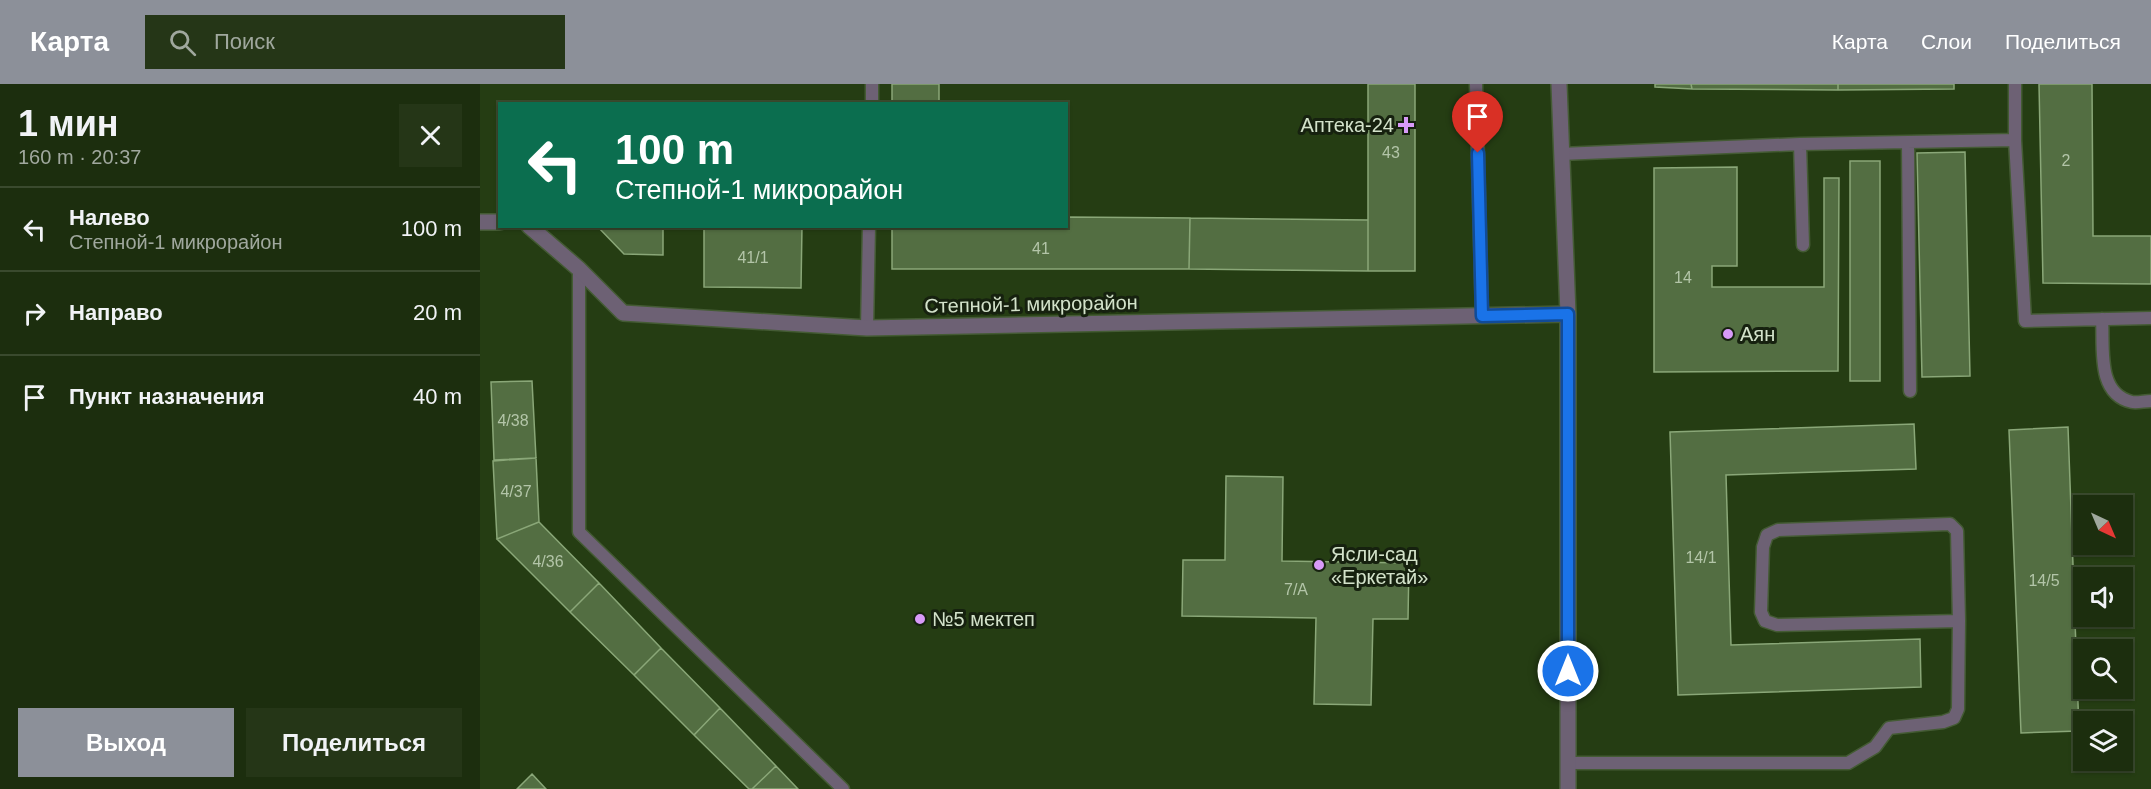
<!DOCTYPE html>
<html lang="ru">
<meta charset="utf-8">
<style>
:root{--surface:#1c2e0e;--page:#253617;--text:#f1f3f6;--muted:#a0a89e;--line:#3a4a2e;--accent:#8c9099}
body{margin:0;font-family:Arial,sans-serif;background:var(--page);color:var(--text);height:100vh;display:flex;flex-direction:column;font-size:22px;white-space:nowrap}
*{box-sizing:border-box;margin:0}
p{font-size:20px;color:var(--muted)}
.icon{flex:none;width:33px;height:33px;fill:none;stroke:currentColor;stroke-width:2;stroke-linecap:round;stroke-linejoin:round}
.map{position:relative;flex:1;overflow:hidden}
.sheet{display:flex;flex-direction:column;background:var(--surface);width:480px}
.sheet>*{flex:none}
.hud{position:absolute;left:18px;top:18px;width:570px;height:126px;border-radius:0px;box-shadow:0 2px 4px #0004,0 0 0 2px var(--line);background:#0b6e4f;color:#fff;overflow:hidden}
.needle{width:39px;rotate:136deg}
.tools{position:absolute;left:1593px;top:411px;display:grid;gap:12px}
.tools a{display:grid;place-items:center;width:60px;height:60px;border-radius:0px;background:var(--surface);box-shadow:0 2px 4px #0004,0 0 0 2px var(--line);font-size:30px}
.pin{position:absolute;display:grid;place-items:center;width:51px;height:51px;color:#fff;margin:-62px -26px;border-radius:50% 50% 50% 0;rotate:-45deg;box-shadow:0 0 6px #0007}
.pin .icon{rotate:45deg}
.me{position:absolute;width:66px;margin:-33px;rotate:0deg;stroke-linejoin:round;filter:drop-shadow(0 0 4px #0008)}
.turn{display:flex;align-items:center;gap:21px;height:126px;padding:0 18px;font-size:27px}
.turn .icon{width:78px;height:78px;stroke-width:2.5}
.turn b{display:block;font-size:42px;line-height:51px}
.round{display:grid;place-items:center;flex:none;width:63px;height:63px;border-radius:0px;background:var(--page)}
.overview{display:flex;align-items:center;justify-content:space-between;height:102px;padding:0 18px}
h1{font-size:36px;font-weight:700;line-height:45px}
.cta{display:flex;gap:12px;margin-top:auto;padding:12px 18px}
.cta a{flex:1;height:69px;border-radius:0px;background:var(--accent);color:#fff;font-size:24px;font-weight:700;line-height:69px;text-align:center}
.cta a+a{background:var(--page);color:var(--text)}
ul{padding:0;list-style:none}
li{display:flex;align-items:center;gap:18px;height:84px;padding:0 18px;border-top:2px solid var(--line)}
li div{flex:1}
li b{display:block;font-size:22px}
li em{font-style:normal}
header{display:flex;align-items:center;gap:36px;box-sizing:border-box;height:84px;padding:0 30px;background:var(--accent);color:#fff}
header strong{font-size:28px}
nav{display:flex;gap:33px;margin-inline-start:auto;font-size:21px}
.search{width:420px;height:54px;background:var(--page);display:flex;align-items:center;gap:15px;box-sizing:border-box;padding:0 21px;border-radius:0px;color:var(--muted);font-size:22px}
main{display:flex;flex:1;min-height:0}
.map>svg:first-child{display:block}
.building{fill:#536e42;stroke:#8aa778;stroke-width:1.5}
.lines{fill:none;stroke-linecap:round;stroke-linejoin:round}
.service-casing{stroke:#445b34;stroke-width:15}
.minor-casing{stroke:#445b34;stroke-width:18}
.tertiary-casing{stroke:#445b34;stroke-width:18}
.service{stroke:#6d6174;stroke-width:12}
.minor{stroke:#6d6174;stroke-width:15}
.tertiary{stroke:#6d6174;stroke-width:15}
.route-casing{stroke:#114b97;stroke-width:15}
.route{stroke:#1a73e8;stroke-width:10}
.poi-dot{fill:#d89af8;stroke:#16210f;stroke-width:2}
.labels{text-anchor:middle;stroke-width:6;stroke-linejoin:round;paint-order:stroke}
.number-label{font-size:16px;fill:#b3c5a8}
.poi-label{font-size:20px;fill:#d3e2ca;stroke:#16210f;text-anchor:start}
.street-label{font-size:20px;fill:#d3e2ca;stroke:#16210f}
</style>
<header>
<strong>Карта</strong>
<div class="search"><svg class="icon" aria-label="search" viewBox="0 0 24 24"><circle cx="10" cy="10" r="6"/><path d="M15 15l6 6"/></svg>Поиск</div>
<nav><a>Карта</a><a>Слои</a><a>Поделиться</a></nav>
</header>
<main>
<section class="sheet">
<div class="overview"><div><h1>1 мин</h1><p>160 m · 20:37</p></div><a class="round"><svg class="icon" aria-label="close" viewBox="0 0 24 24"><path d="M6 6l12 12M18 6L6 18"/></svg></a></div>
<ul>
<li><svg class="icon" aria-label="left" viewBox="0 0 24 24"><path d="M17 20v-9H6M10 6l-5 5 5 5"/></svg><div><b>Налево</b><p>Степной-1 микрорайон</p></div><em>100 m</em></li>
<li><svg class="icon" aria-label="right" viewBox="0 0 24 24"><path d="M7 20v-9h11M14 6l5 5-5 5"/></svg><div><b>Направо</b></div><em>20 m</em></li>
<li><svg class="icon" aria-label="arrive" viewBox="0 0 24 24"><path d="M6 21V4h12l-3 4 3 4H6"/></svg><div><b>Пункт назначения</b></div><em>40 m</em></li>
</ul>
<div class="cta"><a>Выход</a><a>Поделиться</a></div>
</section>
<div class="map">
<svg width="1671" height="705" viewBox="0 0 1671 705">
<rect width="100%" height="100%" fill="#253d13"/>
<path class="building" d="M412 0H459V20H412Z
M888 0H935V187H888Z
M1175 0H1211L1212 5 1175 3Z
M1211 0H1358V6L1212 5Z
M1358 0H1474V5L1358 6Z
M1559 0H1612L1613 152H1671V200L1563 199Z
M1485 68 1490 292 1442 293 1437 69Z
M1370 77H1400V297H1370Z
M1257 83V182H1232V203H1344V94H1359L1358 287 1174 288V84Z
M586 133 710 134 709 185H412V142H586Z
M710 134 888 136V187L709 185Z
M117 142H183V171L144 170Z
M224 142H322L321 204 224 203Z
M52 297 56 374 14 376 11 298Z
M1434 340 1436 385 1246 391 1251 561 1440 555 1441 603 1198 611 1190 348Z
M1588 343 1599 647 1541 649 1529 346Z
M56 374 59 438 17 455 13 377Z
M746 392 803 393 802 477 929 479 928 535H893L891 621 834 620 836 534 702 532 703 476H745Z
M59 438 119 499 90 528 17 455Z
M119 499 181 564 154 591 90 528Z
M181 564 240 624 214 651 154 591Z
M240 624 296 682 272 705H269L214 651Z
M296 682 318 705H272Z
M52 690 66 705H37Z"/>
<g class="lines">
<defs>
<path id="service" d="M996 0 1002 232
M392 20V0
M1535 56V0
M1428 59 1430 307
M1320 60 1323 161
M1081 70 1320 60 1535 56 1545 237 1671 234
M99 185V448L363 705
M1622 235C1624 263 1616 310 1652 318 1657 319 1665 317 1671 317
M387 244 389 142
M1088 679H1368L1395 663 1409 644 1463 638 1474 634 1478 625 1479 537 1477 447 1470 440 1298 446 1287 451 1283 463 1281 528 1285 537 1297 541 1479 537"/>
<path id="minor" d="M0 138H20
M49 142 99 185 143 229 387 244 1088 230"/>
<path id="tertiary" d="M1079 0 1088 230V705"/>
</defs>
<use href="#service" class="service-casing"/>
<use href="#minor" class="minor-casing"/>
<use href="#tertiary" class="tertiary-casing"/>
<use href="#service" class="service"/>
<use href="#minor" class="minor"/>
<use href="#tertiary" class="tertiary"/>
</g>
<g class="lines">
<defs>
<path id="route" d="M998 69 1002 232 1088 230V587"/>
</defs>
<use href="#route" class="route-casing"/>
<use href="#route" class="route"/>
</g>
<g class="poi-dot">
<path d="M923 32h6v6h6v6h-6v6h-6v-6h-6v-6h6z"/>
<circle cx="1248" cy="250" r="6"/>
<circle cx="839" cy="481" r="6"/>
<circle cx="440" cy="535" r="6"/>
</g>
<g class="labels">
<g class="number-label">
<text x="911" y="74">43</text>
<text x="1586" y="82">2</text>
<text x="561" y="170">41</text>
<text x="273" y="179">41/1</text>
<text x="1203" y="199">14</text>
<text x="33" y="342">4/38</text>
<text x="36" y="413">4/37</text>
<text x="1221" y="479">14/1</text>
<text x="68" y="483">4/36</text>
<text x="1564" y="502">14/5</text>
<text x="816" y="511">7/A</text>
</g>
<g class="poi-label">
<text x="914" y="48" text-anchor="end">Аптека-24</text>
<text x="1260" y="257">Аян</text>
<text x="851" y="477">Ясли-сад<tspan x="851" dy="23">«Еркетай»</tspan></text>
<text x="452" y="542">№5 мектеп</text>
</g>
<g class="street-label">
<text transform="translate(551 220) rotate(-1)" y="7">Степной-1 микрорайон</text>
</g>
</g>
</svg>
<div class="tools">
<a><svg class="needle" viewBox="-14 -14 28 28"><path d="M0-13l5 13h-10z" fill="#e53935"/><path d="M0 13l5-13h-10z" fill="#a0a89e"/></svg></a>
<a><svg class="icon" aria-label="sound" viewBox="0 0 24 24"><path d="M4 9h4l5-4v14l-5-4H4zM17 9q2 3 0 6"/></svg></a>
<a><svg class="icon" aria-label="search" viewBox="0 0 24 24"><circle cx="10" cy="10" r="6"/><path d="M15 15l6 6"/></svg></a>
<a><svg class="icon" aria-label="layers" viewBox="0 0 24 24"><path d="M12 4l9 5-9 5-9-5zM3 14l9 5 9-5"/></svg></a>
</div>
<div class="pin" style="left:998px;top:69px;background:#d93025"><svg class="icon" aria-label="arrive" viewBox="0 0 24 24"><path d="M6 21V4h12l-3 4 3 4H6"/></svg></div>
<svg class="me" style="left:1088px;top:587px" viewBox="-20 -20 40 40"><circle r="17" fill="#1a73e8" stroke="#fff" stroke-width="3"/><path d="M0-11L8 9 0 5-8 9z" fill="#fff"/></svg>
<div class="hud">
<div class="turn"><svg class="icon" aria-label="left" viewBox="0 0 24 24"><path d="M17 20v-9H6M10 6l-5 5 5 5"/></svg><div><b>100 m</b>Степной-1 микрорайон</div></div>
</div>
</div>
</main>
